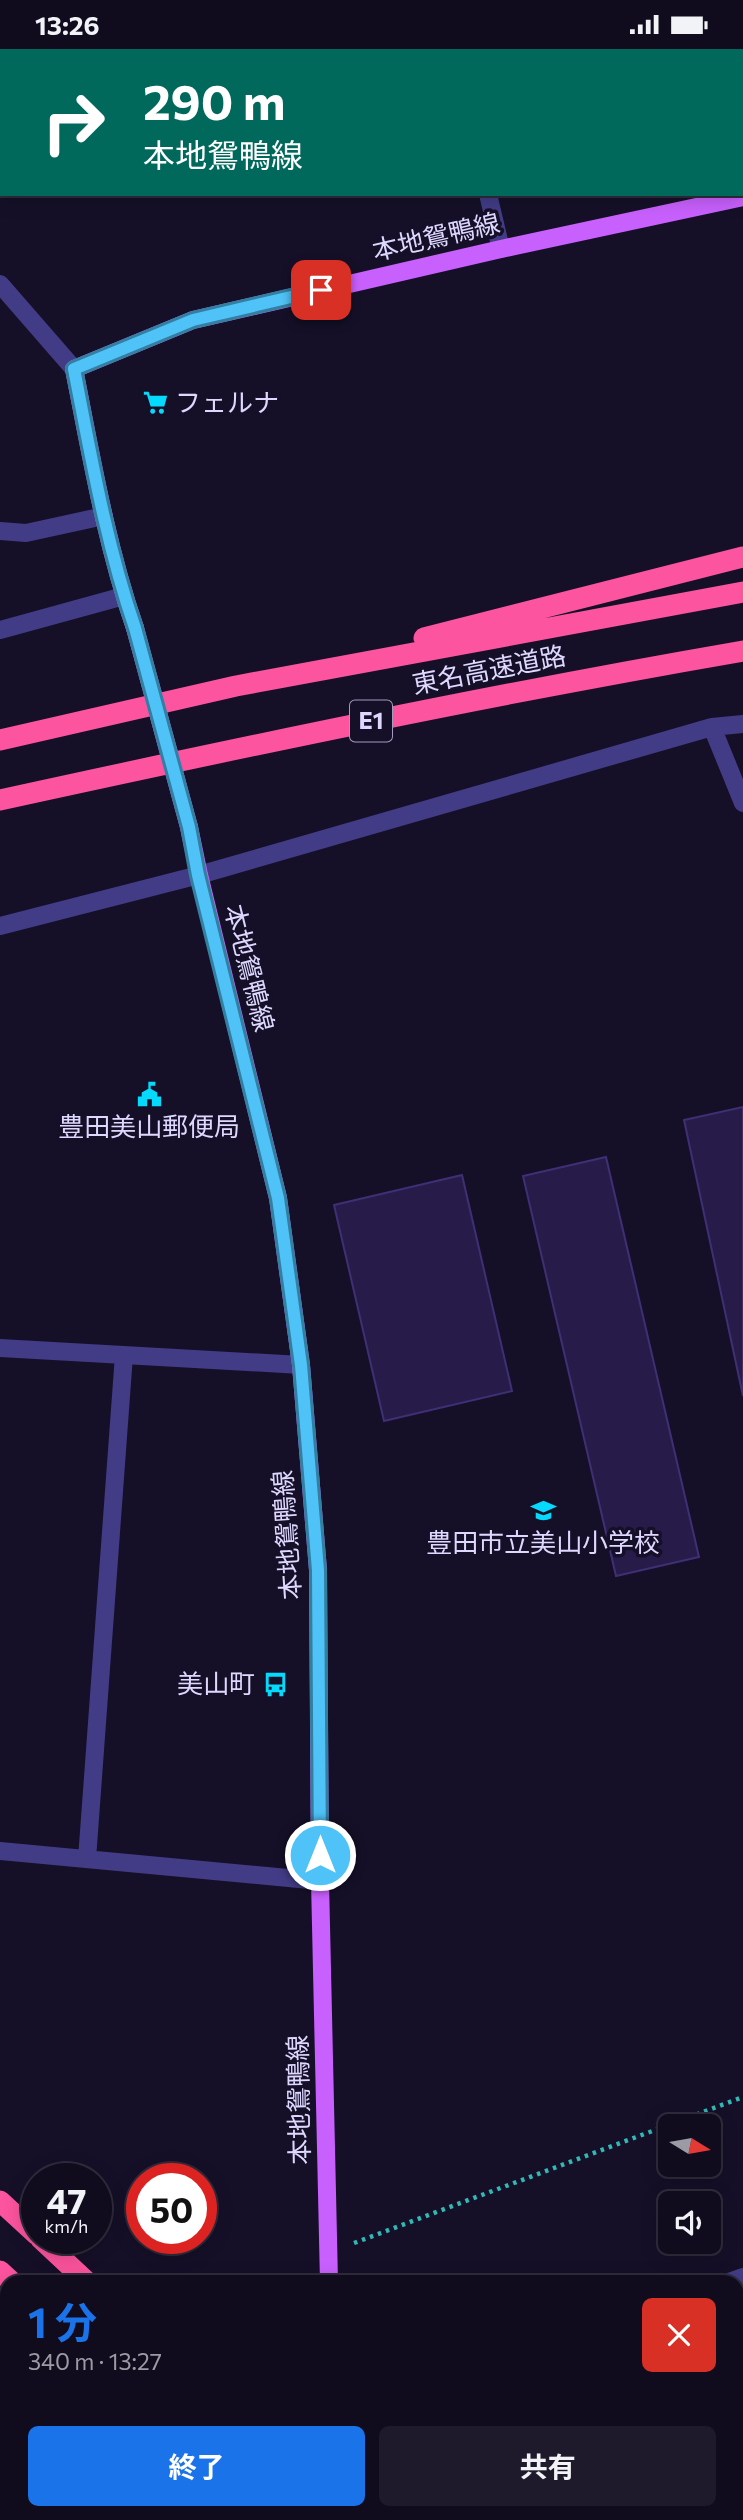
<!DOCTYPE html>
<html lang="ja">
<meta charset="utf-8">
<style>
:root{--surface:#100c1e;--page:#1e1a2b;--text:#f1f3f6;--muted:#9c9ba4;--line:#302c3c;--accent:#1a73e8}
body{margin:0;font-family:Commissioner,"Noto Sans JP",sans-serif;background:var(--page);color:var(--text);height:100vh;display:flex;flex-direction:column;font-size:26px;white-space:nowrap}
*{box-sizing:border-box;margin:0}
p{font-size:23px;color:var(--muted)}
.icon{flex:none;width:38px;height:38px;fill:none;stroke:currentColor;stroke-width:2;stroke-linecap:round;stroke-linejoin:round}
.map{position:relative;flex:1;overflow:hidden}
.side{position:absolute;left:0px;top:2226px;width:744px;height:245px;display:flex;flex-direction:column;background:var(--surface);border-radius:21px 21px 0 0;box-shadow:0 4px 18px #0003,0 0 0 2px var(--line)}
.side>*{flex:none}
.hud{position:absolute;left:0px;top:0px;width:744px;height:147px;box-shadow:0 4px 18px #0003,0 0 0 2px var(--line);background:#00695c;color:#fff;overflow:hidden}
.needle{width:46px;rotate:101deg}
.buttons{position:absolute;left:658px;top:2065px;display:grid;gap:14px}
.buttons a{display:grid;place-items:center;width:63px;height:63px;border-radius:10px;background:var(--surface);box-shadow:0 4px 18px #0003,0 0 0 2px var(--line);font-size:35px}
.speed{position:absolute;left:21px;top:2114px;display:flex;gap:14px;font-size:35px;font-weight:700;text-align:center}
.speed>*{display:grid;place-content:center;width:91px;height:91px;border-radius:50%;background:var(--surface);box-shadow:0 4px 18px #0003,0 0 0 2px var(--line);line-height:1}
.speed small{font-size:18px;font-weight:400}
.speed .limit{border:10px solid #d22;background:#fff;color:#111}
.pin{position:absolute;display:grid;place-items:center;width:60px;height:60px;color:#fff;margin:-30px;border-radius:14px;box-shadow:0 4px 10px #0006}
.me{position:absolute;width:77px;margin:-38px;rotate:0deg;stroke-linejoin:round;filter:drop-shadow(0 0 5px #0008)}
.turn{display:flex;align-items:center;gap:24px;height:147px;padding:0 28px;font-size:32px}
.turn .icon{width:91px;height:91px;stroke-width:2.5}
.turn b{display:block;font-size:49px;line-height:60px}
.round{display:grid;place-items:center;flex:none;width:74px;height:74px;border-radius:10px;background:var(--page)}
.overview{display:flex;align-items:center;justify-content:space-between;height:119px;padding:0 28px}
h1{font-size:42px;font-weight:700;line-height:52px;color:var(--accent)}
.cta{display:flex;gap:14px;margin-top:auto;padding:14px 28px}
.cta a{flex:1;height:80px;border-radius:10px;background:var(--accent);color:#fff;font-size:28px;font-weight:700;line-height:80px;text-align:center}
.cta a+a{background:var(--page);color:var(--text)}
.status{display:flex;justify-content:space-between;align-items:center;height:49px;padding:0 35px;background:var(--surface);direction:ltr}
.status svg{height:19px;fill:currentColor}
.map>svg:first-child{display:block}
.building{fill:#271c49;stroke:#3f2f74;stroke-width:2}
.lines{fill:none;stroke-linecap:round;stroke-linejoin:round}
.path{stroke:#31b9b6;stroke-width:4.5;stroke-dasharray:3.5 5;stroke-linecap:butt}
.minor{stroke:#423c86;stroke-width:18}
.major{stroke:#c860fd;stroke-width:18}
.highway{stroke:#fd549f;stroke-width:21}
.major-bridge{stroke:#c860fd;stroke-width:18}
.route-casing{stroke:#337fa1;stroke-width:18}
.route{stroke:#4fc3f7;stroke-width:12}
.labels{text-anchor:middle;stroke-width:7;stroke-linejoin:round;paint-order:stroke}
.shield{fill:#151028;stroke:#a29cbe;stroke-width:2}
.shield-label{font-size:24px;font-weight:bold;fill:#ded8fe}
.street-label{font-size:26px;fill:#ded8fe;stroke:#151028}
.poi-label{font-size:26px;fill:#ded8fe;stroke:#151028}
</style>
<div class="status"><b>13:26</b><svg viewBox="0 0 49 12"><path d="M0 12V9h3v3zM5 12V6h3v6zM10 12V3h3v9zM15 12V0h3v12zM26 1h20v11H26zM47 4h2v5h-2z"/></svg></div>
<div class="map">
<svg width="743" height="2471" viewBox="0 0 743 2471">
<rect width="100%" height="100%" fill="#151028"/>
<path class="building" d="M743 1058V1347L684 1071Z
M606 1108 699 1508 616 1527 523 1127Z
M462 1126 512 1342 384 1372 334 1156Z"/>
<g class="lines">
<path class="path" d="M354 2194 743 2048"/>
<path class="minor" d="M452 0V2
M488 145 501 200
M0 235 74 320
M0 482 26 484 104 467
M0 581 124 547
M712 678 743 754
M0 877 199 826 712 678 743 675
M0 1299 301 1316
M0 1802 320 1832
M87 1810 124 1306
M729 2233 743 2228
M430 2464 432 2471"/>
<path class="major" d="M135 579C106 495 91 406 74 320L193 271 501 200 743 148
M189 778 199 826 278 1149 301 1316 318 1521 320 1832 329 2233
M181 2471 188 2464"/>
<path class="highway" d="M424 589 743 508
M0 691 236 637 743 543
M0 751C247 697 494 645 743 602
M0 2152 37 2186
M40 2189 87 2233
M0 2222 12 2233
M0 2315 7 2322
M0 2382 7 2388
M93 2464 101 2471
M160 2464 167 2471
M257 2464 264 2471
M333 2464 341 2471"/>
<path class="major-bridge" d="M135 579 189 778"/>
</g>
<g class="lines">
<defs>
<path id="route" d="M320 1806 318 1521 301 1316 278 1149 198 826 189 778 135 579C106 495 91 407 74 320L193 271 321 241"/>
</defs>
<use href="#route" class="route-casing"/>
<use href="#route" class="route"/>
</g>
<defs>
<symbol id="supermarket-bare" viewBox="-9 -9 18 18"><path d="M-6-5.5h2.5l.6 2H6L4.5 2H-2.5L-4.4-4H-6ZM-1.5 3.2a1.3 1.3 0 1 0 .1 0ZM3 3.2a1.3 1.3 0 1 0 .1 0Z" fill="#06dafc" stroke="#151028" stroke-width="2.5" paint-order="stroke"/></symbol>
<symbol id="civic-bare" viewBox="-9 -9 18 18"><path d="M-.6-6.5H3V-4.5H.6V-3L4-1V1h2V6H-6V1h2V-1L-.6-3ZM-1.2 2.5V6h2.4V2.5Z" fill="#06dafc" stroke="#151028" stroke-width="2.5" paint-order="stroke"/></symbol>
<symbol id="school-bare" viewBox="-9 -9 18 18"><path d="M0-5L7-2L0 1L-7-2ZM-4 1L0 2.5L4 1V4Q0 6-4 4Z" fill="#06dafc" stroke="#151028" stroke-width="2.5" paint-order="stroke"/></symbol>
<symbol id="bus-bare" viewBox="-9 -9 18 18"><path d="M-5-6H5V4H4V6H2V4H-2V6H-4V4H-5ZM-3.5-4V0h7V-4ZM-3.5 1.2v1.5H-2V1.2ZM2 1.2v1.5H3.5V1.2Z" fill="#06dafc" stroke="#151028" stroke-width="2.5" paint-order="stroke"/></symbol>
</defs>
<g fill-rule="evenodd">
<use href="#supermarket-bare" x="138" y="336" width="35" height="35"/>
<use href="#civic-bare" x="132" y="1028" width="35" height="35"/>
<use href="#school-bare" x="526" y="1444" width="35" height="35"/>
<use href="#bus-bare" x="258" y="1618" width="35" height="35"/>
</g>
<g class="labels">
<rect class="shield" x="350" y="651.5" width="42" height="41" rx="5"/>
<g class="shield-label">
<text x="371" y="680">E1</text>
</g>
<g class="street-label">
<text transform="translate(436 188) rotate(-13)" y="9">本地鴛鴨線</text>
<text transform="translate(489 621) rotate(-11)" y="9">東名高速道路</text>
<text transform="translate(249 919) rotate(76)" y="9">本地鴛鴨線</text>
<text transform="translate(287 1486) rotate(-94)" y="9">本地鴛鴨線</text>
<text transform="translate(299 2051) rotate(-91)" y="9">本地鴛鴨線</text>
</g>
<g class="poi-label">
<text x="175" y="363" text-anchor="start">フェルナ</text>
<text x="149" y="1087">豊田美山郵便局</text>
<text x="543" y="1503">豊田市立美山小学校</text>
<text x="255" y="1644" text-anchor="end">美山町</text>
</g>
</g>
</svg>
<div class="buttons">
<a><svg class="needle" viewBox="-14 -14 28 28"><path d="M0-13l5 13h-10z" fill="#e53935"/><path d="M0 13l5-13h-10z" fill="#9c9ba4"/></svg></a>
<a><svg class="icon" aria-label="sound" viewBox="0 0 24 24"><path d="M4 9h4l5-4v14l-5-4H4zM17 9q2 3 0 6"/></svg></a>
</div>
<div class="speed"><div>47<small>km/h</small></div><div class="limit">50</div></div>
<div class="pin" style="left:321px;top:241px;background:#d93025"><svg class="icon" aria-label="arrive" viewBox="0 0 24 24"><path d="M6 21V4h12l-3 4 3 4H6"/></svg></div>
<svg class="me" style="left:320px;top:1806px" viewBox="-20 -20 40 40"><circle r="17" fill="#4fc3f7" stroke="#fff" stroke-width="3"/><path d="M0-11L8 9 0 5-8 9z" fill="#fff"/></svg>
<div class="hud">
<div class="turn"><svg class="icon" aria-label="right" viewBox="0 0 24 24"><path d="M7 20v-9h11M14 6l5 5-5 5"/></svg><div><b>290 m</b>本地鴛鴨線</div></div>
</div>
<section class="side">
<div class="overview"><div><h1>1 分</h1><p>340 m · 13:27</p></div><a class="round" style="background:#d93025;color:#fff"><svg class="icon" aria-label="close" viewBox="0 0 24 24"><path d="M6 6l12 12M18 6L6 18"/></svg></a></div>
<div class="cta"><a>終了</a><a>共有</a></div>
</section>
</div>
